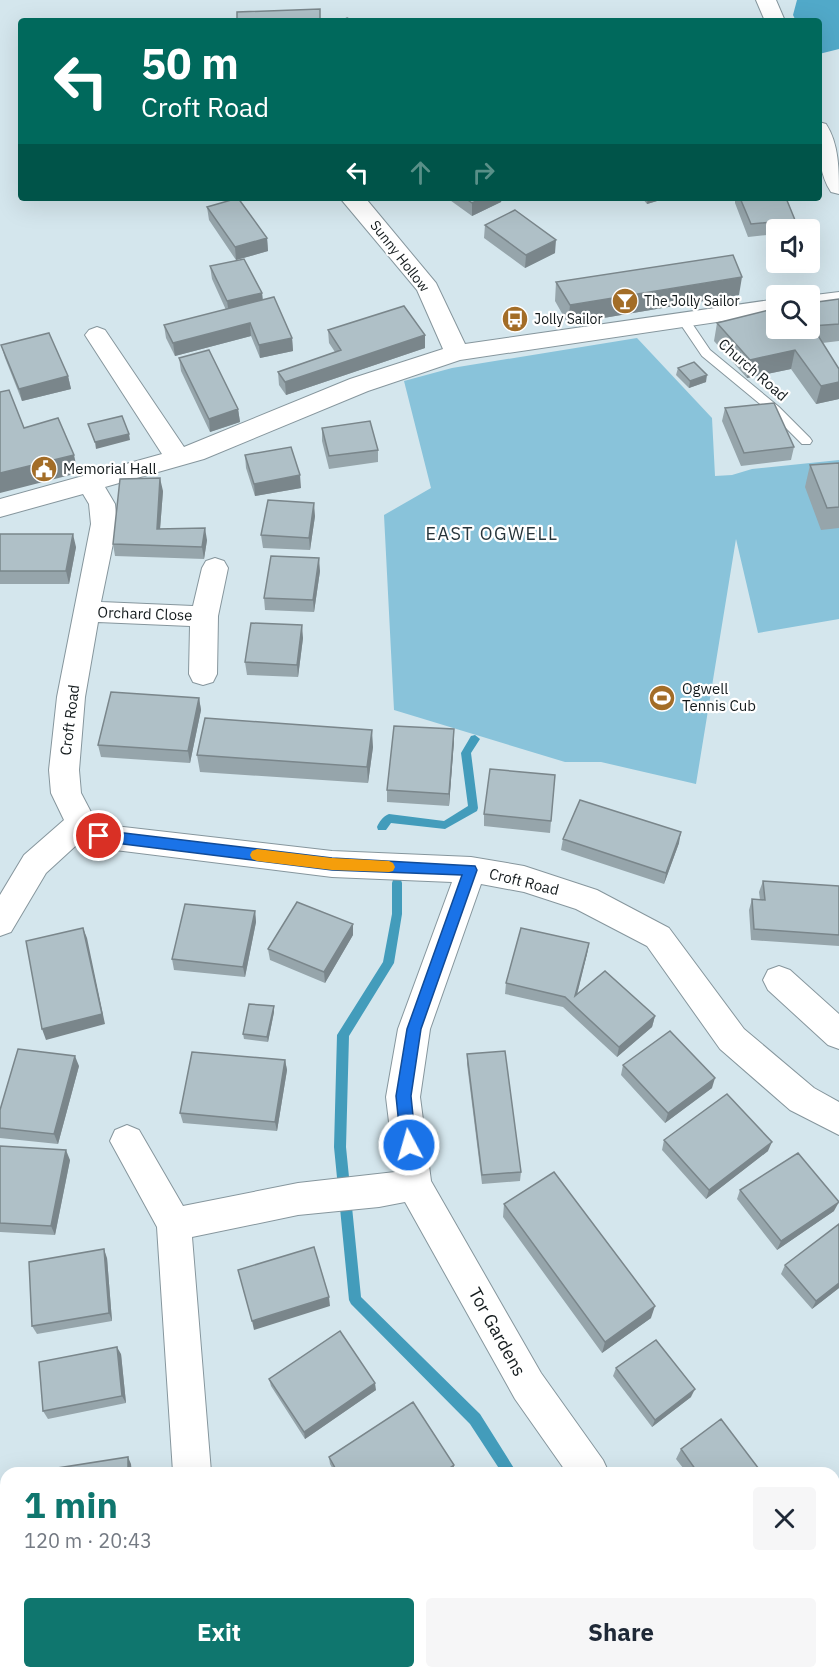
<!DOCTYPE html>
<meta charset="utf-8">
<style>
:root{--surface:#fff;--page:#f6f6f7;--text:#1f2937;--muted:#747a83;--accent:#0f766e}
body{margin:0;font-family:"IBM Plex Sans",sans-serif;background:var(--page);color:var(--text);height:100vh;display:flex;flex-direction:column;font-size:22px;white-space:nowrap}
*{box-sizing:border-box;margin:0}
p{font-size:20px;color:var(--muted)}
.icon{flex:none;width:33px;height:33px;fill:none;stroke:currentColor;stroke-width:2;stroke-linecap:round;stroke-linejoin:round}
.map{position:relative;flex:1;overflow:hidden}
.details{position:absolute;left:0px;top:1467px;width:840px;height:212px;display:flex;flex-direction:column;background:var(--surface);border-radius:18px 18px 0 0;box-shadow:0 6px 24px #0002}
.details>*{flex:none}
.hud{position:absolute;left:18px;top:18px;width:804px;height:183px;border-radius:6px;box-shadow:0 6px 24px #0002;background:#00695c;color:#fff;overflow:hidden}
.fabs{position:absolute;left:766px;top:219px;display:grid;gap:12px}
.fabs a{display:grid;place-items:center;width:54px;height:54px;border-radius:6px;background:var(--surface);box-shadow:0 6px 24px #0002;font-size:30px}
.pin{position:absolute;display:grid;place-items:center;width:51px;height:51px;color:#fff;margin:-26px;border:3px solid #fff;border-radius:50%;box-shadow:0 2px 6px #0007}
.me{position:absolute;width:66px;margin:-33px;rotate:354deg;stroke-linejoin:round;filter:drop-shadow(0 0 4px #0008)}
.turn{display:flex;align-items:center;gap:21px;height:126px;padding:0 24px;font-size:27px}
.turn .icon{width:78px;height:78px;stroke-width:2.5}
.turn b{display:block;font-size:42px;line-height:51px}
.lanes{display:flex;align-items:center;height:57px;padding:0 24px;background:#0003;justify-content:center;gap:30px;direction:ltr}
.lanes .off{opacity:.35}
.round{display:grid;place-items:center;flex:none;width:63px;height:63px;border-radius:6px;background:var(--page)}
.head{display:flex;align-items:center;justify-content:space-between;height:102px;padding:0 24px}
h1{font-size:36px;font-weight:700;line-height:45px;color:var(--accent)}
.action{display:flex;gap:12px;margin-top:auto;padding:12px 24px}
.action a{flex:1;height:69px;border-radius:6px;background:var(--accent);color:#fff;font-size:24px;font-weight:700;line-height:69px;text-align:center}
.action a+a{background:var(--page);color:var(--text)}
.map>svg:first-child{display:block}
.green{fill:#89c3da}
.forest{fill:#51a9c9}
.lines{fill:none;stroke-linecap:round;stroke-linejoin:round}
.stream{fill:#439cbb;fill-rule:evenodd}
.service-casing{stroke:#86969d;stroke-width:2}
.minor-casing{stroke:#86969d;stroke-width:2}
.service{fill:#fff;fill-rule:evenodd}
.minor{fill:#fff;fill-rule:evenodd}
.wall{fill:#96a5ab}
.shaded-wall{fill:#7a868b}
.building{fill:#afc0c7;stroke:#7a868b;stroke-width:1.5}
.route{fill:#1a73e8;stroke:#114b97;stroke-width:1.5}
.slow{fill:#f59e0b}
.labels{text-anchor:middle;stroke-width:4.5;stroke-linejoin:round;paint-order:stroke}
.far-street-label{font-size:14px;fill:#141b1d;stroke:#fff}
.far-poi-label{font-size:14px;fill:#141b1d;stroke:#fff;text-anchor:start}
.street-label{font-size:15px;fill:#141b1d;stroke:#fff}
.poi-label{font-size:15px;fill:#141b1d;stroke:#fff;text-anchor:start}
.quarter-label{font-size:18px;letter-spacing:1.5px;fill:#27353b;stroke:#fff}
.near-street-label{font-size:18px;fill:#141b1d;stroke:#fff}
</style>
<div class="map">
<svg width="839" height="1678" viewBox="0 0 839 1678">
<rect width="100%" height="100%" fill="#d4e6ed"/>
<path class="green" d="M637 338 712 418 715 476 732 475 752 469 839 460V619L758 633 736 539 696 784 601 762H565L394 710 384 515 431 488 404 381 452 368Z"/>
<path class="forest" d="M797 0H839V49L819 54V21H796L793 15Z"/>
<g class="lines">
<path class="stream" d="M475 735 480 739 471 753 478 808 477 811 445 829 391 823 386 830H378L377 827C379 822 383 816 389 814L444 821 468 806 461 753 471 736Z
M397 879 401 880 402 883V914L394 963 349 1036 346 1147 361 1297 480 1414 517 1473H502L470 1424 351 1304 349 1300 334 1147 337 1035 383 962 392 914V883L393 880Z
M621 1672H636L638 1678H623Z"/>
<defs>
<path id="service" d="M683 315 687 316 710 350 779 407 810 438 812 441 810 444H802L771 413 702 356 677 319Z"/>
<path id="minor" d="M756 0H776L785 21H765Z
M819 122 826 124C839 144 839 170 839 194L831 192C817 171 819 145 819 122Z
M340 198H364L367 200 436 283 465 344 777 299V313L460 360 368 391 204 459 105 487 115 504 117 524 101 602 193 606 202 568 206 561 215 558 224 561 228 568 218 616 217 674 213 682 203 685 193 682 189 674 190 626 98 622 85 697 79 770 81 793 92 814 106 825 332 851 471 857 524 866 597 890 669 928 744 1029 814 1088 839 1102V1135L790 1110 720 1049 647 946 576 909 524 892 481 884 430 1029 420 1097 431 1181 541 1373 603 1460 609 1473H567L515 1399 405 1202 379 1207 298 1215 192 1237 211 1472H173L157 1227 110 1141 115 1130 127 1125 139 1130 183 1206 298 1183 395 1172 386 1097 398 1029 452 882 332 877 99 848 82 840 46 873 11 932 0 936V895L24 855 64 820 51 793 49 770 57 697 91 524 89 504 83 494 0 517V499L162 454 85 335 89 330 97 327 105 330 184 447 350 379 443 349 417 290Z
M839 292V306L810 309V296H807Z
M779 966 790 970 839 1014V1049L828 1045 768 990 763 980 768 970Z
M692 1672H733L735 1678H694Z"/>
</defs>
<use href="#service" class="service-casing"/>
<use href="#minor" class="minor-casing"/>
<use href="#service" class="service"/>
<use href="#minor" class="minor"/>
</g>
<path class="wall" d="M447 198H502L501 202 472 216Z
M642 198H667L647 204Z
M735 198H786L795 220 793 230H777V234L748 237 735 203Z
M207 207 267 238 268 251 236 260 209 220Z
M485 225 555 253 525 268 484 238Z
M210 266 262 293 263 300 292 338 293 351 260 358 251 336 175 356 166 338 164 325 226 310 212 279Z
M556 282 739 295 568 324 555 301Z
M839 299V341L822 343 839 369V399L816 404 791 369 747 378 714 341 717 323Z
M328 330 425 348 286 395 279 385 278 372 335 352 329 343Z
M1 345 68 376 71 389 22 401 5 358Z
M179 358 238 409 240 422 210 432 181 371Z
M678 368 706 382 689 388 676 375Z
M725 408 794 447 791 460 741 466 722 421Z
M322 428 378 450V462L329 469 322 441Z
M245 455 301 488 255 496 246 468Z
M839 463V528L821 530 805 487 810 465Z
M163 491 160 529 207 540 204 559 115 556 113 544Z
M315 516 310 550 263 548 261 535Z
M0 534 76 547 69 584H0Z
M320 571 314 612 265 610 264 598Z
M303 638 298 677 247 675 245 662Z
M199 698 201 710 190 763 101 757 98 745Z
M454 741 449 806 387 802V790Z
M373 747 368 783 200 772 197 755Z
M555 775 550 833 484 826V814Z
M563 839 679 843 664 884 561 850Z
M763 881 839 886V946L751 940 749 910 752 899 760 900 759 892Z
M255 911 256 922 245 977 174 970 172 959Z
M353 935 325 983 270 960 268 949Z
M589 943 587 954 577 995 655 1016 652 1027 617 1057 563 1007 505 994 506 983Z
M274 1012 268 1042 244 1039 243 1034Z
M467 1054 521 1172 520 1181 482 1184 467 1064Z
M285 1060 287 1070 277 1131 183 1123 180 1113Z
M623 1065 712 1088 665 1123 621 1075Z
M79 1066 58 1144 0 1138V1110Z
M664 1140 768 1151 706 1199 662 1150Z
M0 1146 70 1160 55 1235 0 1232Z
M740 1190 834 1211 777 1250 737 1199Z
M504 1204 651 1318 602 1353 503 1217Z
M107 1258 112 1321 37 1334 32 1326Z
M785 1265 839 1288 812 1309 781 1274Z
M121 1354 126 1403 48 1419 43 1411Z
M616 1368 691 1397 652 1427 613 1376Z
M269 1379 376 1390 305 1439 271 1386Z
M681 1449 762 1473H687L676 1459Z
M329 1457 454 1465 453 1472 451 1473H335L330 1464Z
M834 1567 839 1574V1671L835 1673 834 1671Z"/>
<path class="shaded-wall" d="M483 198H502L501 202 472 216V203Z
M648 198H667L647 204Z
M267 238 268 251 236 260 235 247Z
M556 240 555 253 525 268 526 255Z
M742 277 739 295 568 324 570 305Z
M262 293 263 306 229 314 227 301Z
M250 323 251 336 175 356 173 343Z
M425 335V348L286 395 285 382Z
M292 338 293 351 260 358 259 345Z
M795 350 791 369 747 378 750 360Z
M707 375 706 382 689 388 690 381Z
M68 376 71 389 22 401 19 389Z
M839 382V399L816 404 821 386Z
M238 409 240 422 210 432 209 419Z
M129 434 130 440 96 449 95 442Z
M74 455 78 473 0 493V473Z
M300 475 301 488 255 496 254 484Z
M160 478 163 491 159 542 157 529Z
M314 503 315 516 310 550 309 538Z
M205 528 207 540 204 559 202 547Z
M73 534 76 547 69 584 66 571Z
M319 558 320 571 314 612 313 600Z
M302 625 303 638 298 677 297 665Z
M199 698 201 710 190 763 188 751Z
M454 729V741L449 806V794Z
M372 730 373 747 368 783 367 767Z
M681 832 679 843 664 884 666 873Z
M255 911 256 922 245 977 243 967Z
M353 924V935L325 983 324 972Z
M83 928 87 938 105 1024 46 1040 42 1029Z
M589 943 587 954 574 1006 575 996Z
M274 1006V1012L268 1042 267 1037Z
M655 1016 652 1027 617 1057 619 1047Z
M75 1056 79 1066 58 1144 54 1134Z
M285 1060 287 1070 277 1131 275 1122Z
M715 1078 712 1088 665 1123 668 1113Z
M772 1142 768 1151 706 1199 709 1190Z
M66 1150 70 1160 55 1235 51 1226Z
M839 1202 834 1211 777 1250 781 1241Z
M104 1249 107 1258 112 1321 109 1313Z
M839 1283V1288L812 1309 816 1301Z
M329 1297 330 1306 254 1330 252 1321Z
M655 1306 651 1318 602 1353 605 1342Z
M117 1347 121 1354 126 1403 122 1396Z
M375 1383 376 1390 305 1439 304 1432Z
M695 1389 691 1397 652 1427 655 1420Z
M128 1457 131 1464 132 1473H128Z
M454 1465 453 1472 451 1473H442Z
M156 1672H163L158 1678H151Z"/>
<path class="building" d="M320 9V21H237V12Z
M347 18 353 21H341Z
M238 198 267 238 235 247 207 207Z
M465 198H483L472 203Z
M740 198H786L795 220 751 224Z
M515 210 556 240 526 255 485 225Z
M733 255 742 277 570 305 556 282Z
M244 259 262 293 227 301 210 266Z
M274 297 292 338 259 345 250 323 173 343 164 325Z
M839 299V324L812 326 839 369V382L821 386 795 350 750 360 717 323 777 308V328H810V303Z
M404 306 425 335 285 382 278 372 341 350 328 330Z
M49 333 68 376 19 389 1 345Z
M209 350 238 409 209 419 179 358Z
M694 362 707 375 690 381 678 368Z
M9 390 24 428 58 418 74 455 0 473V392Z
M774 403 794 447 744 453 725 408Z
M122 416 129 434 95 442 88 424Z
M370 421 378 450 329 456 322 428Z
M291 447 300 475 254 484 245 455Z
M839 463V507L827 508 810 465Z
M160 478 157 529 205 528 202 547 113 544 120 479Z
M268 500 314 503 309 538 261 535Z
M0 534H73L66 571H0Z
M271 556 319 558 313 600 264 598Z
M251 623 302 625 297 665 245 662Z
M111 692 199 698 188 751 98 745Z
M205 718 372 730 367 767 197 755Z
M394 726 454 729 449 794 387 790Z
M490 769 555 775 551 821 484 814Z
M580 800 681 832 666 873 563 839Z
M763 881 839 886V935L754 929 752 899 765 900Z
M297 902 353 924 324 972 268 949Z
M185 904 255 911 243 967 172 959Z
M83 928 102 1014 42 1029 26 941Z
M521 928 589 943 575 996 605 971 655 1016 619 1047 565 997 506 983Z
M249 1004 274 1006 267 1037 243 1034Z
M670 1031 715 1078 668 1113 623 1065Z
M18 1049 75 1056 54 1134 0 1128V1110Z
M505 1051 521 1172 482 1175 467 1054Z
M192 1052 285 1060 275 1122 180 1113Z
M727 1094 772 1142 709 1190 664 1140Z
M0 1146 66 1150 51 1226 0 1223Z
M798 1153 839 1202 781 1241 740 1190Z
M554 1172 655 1306 605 1342 504 1204Z
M839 1224V1283L816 1301 785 1265Z
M314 1247 329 1297 252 1321 238 1270Z
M104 1249 109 1313 32 1326 29 1262Z
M340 1331 375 1383 304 1432 269 1379Z
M656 1340 695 1389 655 1420 616 1368Z
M117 1347 122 1396 43 1411 39 1362Z
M413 1402 454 1465 442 1473H338L329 1457Z
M721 1419 762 1473H698L681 1449Z
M128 1457V1473H45V1470Z
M834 1567 839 1574V1661L834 1655Z
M120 1672H156L151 1678H125Z
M470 1672H576L578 1676 576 1678H463Z"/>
<path class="route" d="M99 830 332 858 475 866 477 870 421 1029 411 1096 416 1145 414 1150 409 1152 403 1150 401 1145 396 1096 407 1029 462 875 332 870 99 841 92 836Z"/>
<path class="slow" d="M257 849 332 858 389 861 393 863 395 867 393 871 389 872 332 870 257 861 252 859 250 855 252 851Z"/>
<defs>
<symbol id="bar-disc" viewBox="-11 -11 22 22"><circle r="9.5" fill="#a36d27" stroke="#fff"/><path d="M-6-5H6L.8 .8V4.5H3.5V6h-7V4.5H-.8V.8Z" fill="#fff"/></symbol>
<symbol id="bus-disc" viewBox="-11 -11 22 22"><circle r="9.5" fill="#a36d27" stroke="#fff"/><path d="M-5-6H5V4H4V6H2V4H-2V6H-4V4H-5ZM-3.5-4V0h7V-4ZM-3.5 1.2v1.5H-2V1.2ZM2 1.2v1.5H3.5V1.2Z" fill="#fff"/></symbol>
<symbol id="civic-disc" viewBox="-11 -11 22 22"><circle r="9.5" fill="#a36d27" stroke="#fff"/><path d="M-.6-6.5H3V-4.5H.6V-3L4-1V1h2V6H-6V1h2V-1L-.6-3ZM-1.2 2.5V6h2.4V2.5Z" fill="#fff"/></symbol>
<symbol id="stadium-disc" viewBox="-11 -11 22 22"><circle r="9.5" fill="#a36d27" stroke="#fff"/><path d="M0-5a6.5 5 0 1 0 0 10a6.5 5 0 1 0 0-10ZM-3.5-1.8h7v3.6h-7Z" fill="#fff"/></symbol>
</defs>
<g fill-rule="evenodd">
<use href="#bar-disc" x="610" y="286" width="30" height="30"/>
<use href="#bus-disc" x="500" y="304" width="30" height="30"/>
<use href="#civic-disc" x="29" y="454" width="30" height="30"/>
<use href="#stadium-disc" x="647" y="683" width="30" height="30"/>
</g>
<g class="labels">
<g class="far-street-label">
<text transform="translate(400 256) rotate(52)" y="5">Sunny Hollow</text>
</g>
<g class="far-poi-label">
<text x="644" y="306">The Jolly Sailor</text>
<text x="534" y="324">Jolly Sailor</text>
</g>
<g class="street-label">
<text transform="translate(753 370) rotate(41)" y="5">Church Road</text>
<text transform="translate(145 614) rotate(2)" y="5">Orchard Close</text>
<text transform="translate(70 720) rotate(-83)" y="5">Croft Road</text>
<text transform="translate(524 882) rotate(14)" y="5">Croft Road</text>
</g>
<g class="poi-label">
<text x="63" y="474">Memorial Hall</text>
<text x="682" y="694">Ogwell<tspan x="682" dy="17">Tennis Cub</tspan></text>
</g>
<g class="quarter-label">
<text x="492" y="540">EAST OGWELL</text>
</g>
<g class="near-street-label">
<text transform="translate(497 1332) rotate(61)" y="6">Tor Gardens</text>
</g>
</g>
</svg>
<div class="fabs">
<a><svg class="icon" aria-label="sound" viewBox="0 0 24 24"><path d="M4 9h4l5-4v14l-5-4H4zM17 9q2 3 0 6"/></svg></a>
<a><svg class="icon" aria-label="search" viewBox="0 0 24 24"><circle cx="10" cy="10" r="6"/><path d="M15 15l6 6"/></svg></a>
</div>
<div class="pin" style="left:99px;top:836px;background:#d93025"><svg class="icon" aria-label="arrive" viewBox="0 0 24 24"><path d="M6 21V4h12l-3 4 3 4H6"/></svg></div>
<svg class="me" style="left:409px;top:1145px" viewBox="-20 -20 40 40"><circle r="17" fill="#1a73e8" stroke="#fff" stroke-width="3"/><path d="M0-11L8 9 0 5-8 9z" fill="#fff"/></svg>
<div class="hud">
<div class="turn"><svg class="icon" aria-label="left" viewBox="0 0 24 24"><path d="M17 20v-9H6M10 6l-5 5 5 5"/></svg><div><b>50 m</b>Croft Road</div></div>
<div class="lanes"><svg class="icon" aria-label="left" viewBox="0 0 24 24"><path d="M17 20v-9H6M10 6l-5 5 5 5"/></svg><svg class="icon off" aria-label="ahead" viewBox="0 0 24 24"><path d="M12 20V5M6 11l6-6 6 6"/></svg><svg class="icon off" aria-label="right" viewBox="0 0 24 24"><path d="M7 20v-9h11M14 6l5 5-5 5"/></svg></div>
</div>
<section class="details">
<div class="head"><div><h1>1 min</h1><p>120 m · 20:43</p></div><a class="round"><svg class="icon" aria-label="close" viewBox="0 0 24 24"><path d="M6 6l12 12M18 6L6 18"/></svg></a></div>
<div class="action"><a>Exit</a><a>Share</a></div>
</section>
</div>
